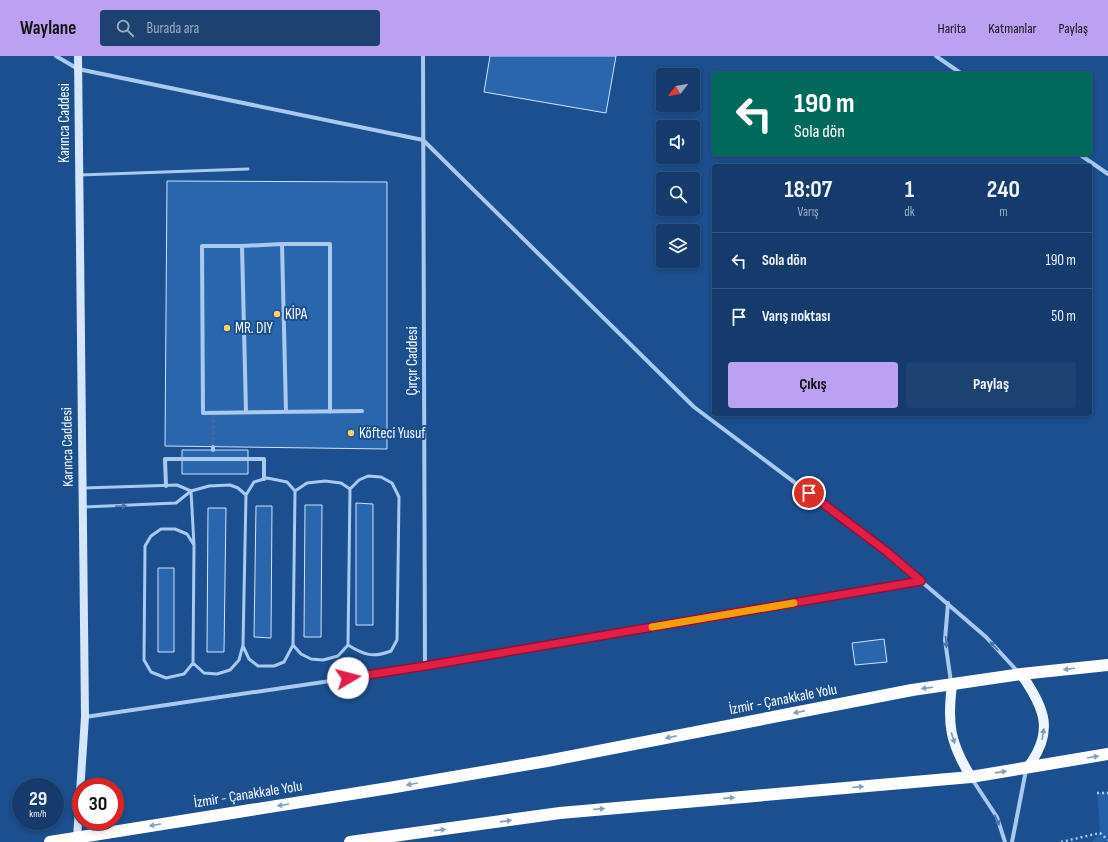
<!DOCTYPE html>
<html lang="tr">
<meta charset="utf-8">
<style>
:root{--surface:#143b6b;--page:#1d4271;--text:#f1f3f6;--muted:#9dadc1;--line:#33557e;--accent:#bca0f2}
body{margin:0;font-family:"Sofia Sans Condensed",sans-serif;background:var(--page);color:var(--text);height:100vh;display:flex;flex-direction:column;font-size:15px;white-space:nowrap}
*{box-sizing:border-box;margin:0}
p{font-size:13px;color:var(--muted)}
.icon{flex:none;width:22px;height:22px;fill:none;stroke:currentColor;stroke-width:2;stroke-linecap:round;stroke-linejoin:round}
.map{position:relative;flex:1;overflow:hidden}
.drawer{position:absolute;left:712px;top:108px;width:380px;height:252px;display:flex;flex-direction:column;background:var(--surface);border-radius:4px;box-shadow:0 2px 6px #0003,0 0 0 1px var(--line)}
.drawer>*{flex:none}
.banner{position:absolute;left:712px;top:16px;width:380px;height:84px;border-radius:4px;box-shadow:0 2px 6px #0003,0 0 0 1px var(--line);background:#00695c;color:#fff;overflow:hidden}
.needle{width:26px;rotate:239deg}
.buttons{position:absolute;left:656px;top:12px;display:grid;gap:8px}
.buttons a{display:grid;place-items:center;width:44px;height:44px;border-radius:4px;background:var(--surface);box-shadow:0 2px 6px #0003,0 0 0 1px var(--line);font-size:20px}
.speed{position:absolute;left:12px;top:722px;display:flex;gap:8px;font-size:20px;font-weight:700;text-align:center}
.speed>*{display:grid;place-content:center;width:52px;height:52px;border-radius:50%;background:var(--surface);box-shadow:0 2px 6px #0003,0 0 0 1px var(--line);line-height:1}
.speed small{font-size:10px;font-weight:400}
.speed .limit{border:6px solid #d22;background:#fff;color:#111}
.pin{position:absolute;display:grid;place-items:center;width:34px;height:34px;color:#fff;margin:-17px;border:2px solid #fff;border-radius:50%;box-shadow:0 1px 4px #0007}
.me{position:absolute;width:44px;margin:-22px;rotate:82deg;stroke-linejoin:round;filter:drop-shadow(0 0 3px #0008)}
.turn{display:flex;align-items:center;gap:14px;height:84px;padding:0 16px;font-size:18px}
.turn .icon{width:52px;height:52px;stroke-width:2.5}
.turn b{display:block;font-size:28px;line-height:34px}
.eta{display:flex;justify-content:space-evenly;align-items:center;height:68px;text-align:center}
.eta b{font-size:24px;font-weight:700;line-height:28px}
.action{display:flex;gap:8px;margin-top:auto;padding:8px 16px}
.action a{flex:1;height:46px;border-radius:4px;background:var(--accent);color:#111;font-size:16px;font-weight:700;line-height:46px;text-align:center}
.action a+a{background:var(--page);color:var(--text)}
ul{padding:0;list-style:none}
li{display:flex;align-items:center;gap:12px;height:56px;padding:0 16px;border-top:1px solid var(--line)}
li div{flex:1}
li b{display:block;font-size:15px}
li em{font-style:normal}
header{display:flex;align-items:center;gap:24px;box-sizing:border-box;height:56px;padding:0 20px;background:var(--accent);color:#111}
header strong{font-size:19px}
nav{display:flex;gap:22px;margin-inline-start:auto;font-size:14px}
.search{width:280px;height:36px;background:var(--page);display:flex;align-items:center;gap:10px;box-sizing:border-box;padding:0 14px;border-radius:4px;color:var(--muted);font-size:15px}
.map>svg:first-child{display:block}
.green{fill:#2461a8}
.building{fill:#2a66ad;stroke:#cfe3fa}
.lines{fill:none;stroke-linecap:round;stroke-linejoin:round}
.street-tunnel{stroke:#3d69a0;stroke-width:4;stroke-dasharray:4 2;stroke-linecap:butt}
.path{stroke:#a9c9ee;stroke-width:2.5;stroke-dasharray:2 3;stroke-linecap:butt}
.lane{stroke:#a9c9ee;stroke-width:3}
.street{stroke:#a9c9ee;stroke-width:4}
.secondary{stroke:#d6e6fa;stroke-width:8}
.primary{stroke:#f0f6ff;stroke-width:10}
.highway{stroke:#fff;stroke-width:12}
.oneway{fill:#4674ac}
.oneway2{fill:#829ec1}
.oneway3{fill:#7b9ac1}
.route-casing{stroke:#92132f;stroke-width:10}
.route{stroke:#e11d48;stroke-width:7}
.slow{stroke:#f59e0b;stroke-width:7}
.poi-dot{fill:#ffd166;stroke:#1b4f8f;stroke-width:1.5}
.labels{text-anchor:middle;stroke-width:4;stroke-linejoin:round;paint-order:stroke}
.street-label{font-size:15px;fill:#fff;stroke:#1b4f8f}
.poi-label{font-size:15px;fill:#fff;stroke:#1b4f8f;text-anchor:start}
</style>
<header>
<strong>Waylane</strong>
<div class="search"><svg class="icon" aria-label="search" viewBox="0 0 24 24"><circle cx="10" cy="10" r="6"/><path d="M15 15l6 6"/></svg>Burada ara</div>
<nav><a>Harita</a><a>Katmanlar</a><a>Paylaş</a></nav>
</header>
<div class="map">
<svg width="1108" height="786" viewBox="0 0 1108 786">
<rect width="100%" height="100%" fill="#1b4f8f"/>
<path class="green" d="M1108 735V786H1092L1100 777 1097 737Z"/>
<path class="building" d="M490 0H616L606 57 484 36Z
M167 125 387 126V393L165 390Z
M182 394H248V418H182Z
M356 447 373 448V569H356Z
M305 449H322L321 581H304Z
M256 450H272L271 582 254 581Z
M208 452H226L224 596H207Z
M158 512H174V596H158Z
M884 583 887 606 855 609 852 587Z"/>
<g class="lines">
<path class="street-tunnel" d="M213 391 214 356"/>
<path class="path" d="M1097 737H1108
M1061 786 1100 777 1108 784"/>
<path class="lane" d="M80 119 248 113
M84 432 177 429 191 435
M191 435 194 489 187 478 175 473H161L151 480 145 490 144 604 151 616 166 622 184 618 193 607 194 489
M295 435 307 427 325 425 341 427 350 433
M84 451 176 447 191 435 209 430 230 429 238 432 246 439
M243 590 249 603 258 610H274L284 606 293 589
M193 607 204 617 217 618 230 614 239 604 243 589 246 439 254 426 267 422 287 426 295 435 293 589 301 598 311 603 323 604 338 600 348 589 350 433 359 424 368 420 381 421 392 427 399 441 397 584 391 595C373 602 364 599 348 589"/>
<path class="street" d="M56 0 78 13 423 84 694 351 886 495 986 581 1019 617
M423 0 425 611
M936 0 962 18
M1079 98 1108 118
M242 190 282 188
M246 356 242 190H202L203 357 362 355
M286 356 282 188H330V356
M213 391V394
M166 430 165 403H264V423
M948 547 945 584 951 626
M85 661 425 611 921 525
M972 723 997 761 1005 786
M1012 786 1026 714"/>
<path class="secondary" d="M77 782 85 661 78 0"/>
<path class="primary" d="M1021 618C1045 652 1055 676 1027 712
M952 629C947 668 950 687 971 721"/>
<path class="highway" d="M50 786 389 732 547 705 912 634 1021 618 1108 609
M350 786 560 757 971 721 1108 698"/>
</g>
<defs><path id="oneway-solid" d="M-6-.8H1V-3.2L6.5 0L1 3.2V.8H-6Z"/></defs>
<g class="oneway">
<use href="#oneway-solid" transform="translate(121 450) rotate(-2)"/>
<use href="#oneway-solid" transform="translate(946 586) rotate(86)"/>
<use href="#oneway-solid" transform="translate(994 590) rotate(-133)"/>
<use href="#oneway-solid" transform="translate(997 764) rotate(67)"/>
</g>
<g class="oneway2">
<use href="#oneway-solid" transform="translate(1069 613) rotate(173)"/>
<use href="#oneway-solid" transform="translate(927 632) rotate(173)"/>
<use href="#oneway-solid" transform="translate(799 656) rotate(169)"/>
<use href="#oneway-solid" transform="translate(671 681) rotate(169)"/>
<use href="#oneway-solid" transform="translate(1093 701) rotate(-10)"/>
<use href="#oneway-solid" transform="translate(1001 716) rotate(-8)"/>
<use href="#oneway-solid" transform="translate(412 728) rotate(170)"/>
<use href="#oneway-solid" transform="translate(858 731) rotate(-5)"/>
<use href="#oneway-solid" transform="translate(729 742) rotate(-5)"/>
<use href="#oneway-solid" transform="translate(283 749) rotate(171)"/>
<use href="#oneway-solid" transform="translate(599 753) rotate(-5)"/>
<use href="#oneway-solid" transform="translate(506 765) rotate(-8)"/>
<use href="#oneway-solid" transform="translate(155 769) rotate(171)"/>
<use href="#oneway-solid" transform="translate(440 774) rotate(-7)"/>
</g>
<g class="oneway3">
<use href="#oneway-solid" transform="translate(1043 678) rotate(-80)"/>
<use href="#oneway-solid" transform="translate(953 682) rotate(73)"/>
</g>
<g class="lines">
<defs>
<path id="route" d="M348 622 425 610 921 525 886 495 809 437"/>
</defs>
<use href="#route" class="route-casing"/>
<use href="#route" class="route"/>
<path class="slow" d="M652 571 794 547"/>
</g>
<g class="poi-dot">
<circle cx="277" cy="258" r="4"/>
<circle cx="227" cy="272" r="4"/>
<circle cx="351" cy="377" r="4"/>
</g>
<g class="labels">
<g class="street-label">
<text transform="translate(64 67) rotate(-90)" y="5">Karınca Caddesi</text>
<text transform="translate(412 305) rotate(-90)" y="5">Çırçır Caddesi</text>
<text transform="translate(67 391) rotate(-91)" y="5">Karınca Caddesi</text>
<text transform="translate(783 643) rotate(-11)" y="5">İzmir - Çanakkale Yolu</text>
<text transform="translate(248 738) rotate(-9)" y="5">İzmir - Çanakkale Yolu</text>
</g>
<g class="poi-label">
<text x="285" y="263">KİPA</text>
<text x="235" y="277">MR. DIY</text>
<text x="359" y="382">Köfteci Yusuf</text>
</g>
</g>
</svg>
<div class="buttons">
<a><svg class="needle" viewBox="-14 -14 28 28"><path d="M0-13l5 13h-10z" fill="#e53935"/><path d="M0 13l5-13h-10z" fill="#9dadc1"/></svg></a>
<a><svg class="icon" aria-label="sound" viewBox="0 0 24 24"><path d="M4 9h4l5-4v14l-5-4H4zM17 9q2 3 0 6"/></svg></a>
<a><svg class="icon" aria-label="search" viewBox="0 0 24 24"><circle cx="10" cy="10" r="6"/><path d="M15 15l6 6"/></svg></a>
<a><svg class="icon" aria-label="layers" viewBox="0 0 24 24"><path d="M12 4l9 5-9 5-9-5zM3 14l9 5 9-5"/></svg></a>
</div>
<div class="speed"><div>29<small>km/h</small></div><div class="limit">30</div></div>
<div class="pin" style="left:809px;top:437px;background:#d93025"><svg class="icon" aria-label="arrive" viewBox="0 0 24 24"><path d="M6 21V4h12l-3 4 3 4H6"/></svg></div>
<svg class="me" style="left:348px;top:622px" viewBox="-20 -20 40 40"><circle r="19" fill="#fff"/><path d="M0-13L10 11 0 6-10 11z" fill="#e11d48"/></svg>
<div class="banner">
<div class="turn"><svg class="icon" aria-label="left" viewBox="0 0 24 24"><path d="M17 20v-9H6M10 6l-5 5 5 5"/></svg><div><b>190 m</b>Sola dön</div></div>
</div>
<section class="drawer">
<div class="eta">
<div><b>18:07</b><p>Varış</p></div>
<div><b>1</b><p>dk</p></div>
<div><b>240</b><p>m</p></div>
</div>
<ul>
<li><svg class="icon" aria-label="left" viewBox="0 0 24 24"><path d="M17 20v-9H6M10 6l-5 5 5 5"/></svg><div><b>Sola dön</b></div><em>190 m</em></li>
<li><svg class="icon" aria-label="arrive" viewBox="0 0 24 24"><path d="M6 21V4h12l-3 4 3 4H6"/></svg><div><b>Varış noktası</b></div><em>50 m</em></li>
</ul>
<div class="action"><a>Çıkış</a><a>Paylaş</a></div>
</section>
</div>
